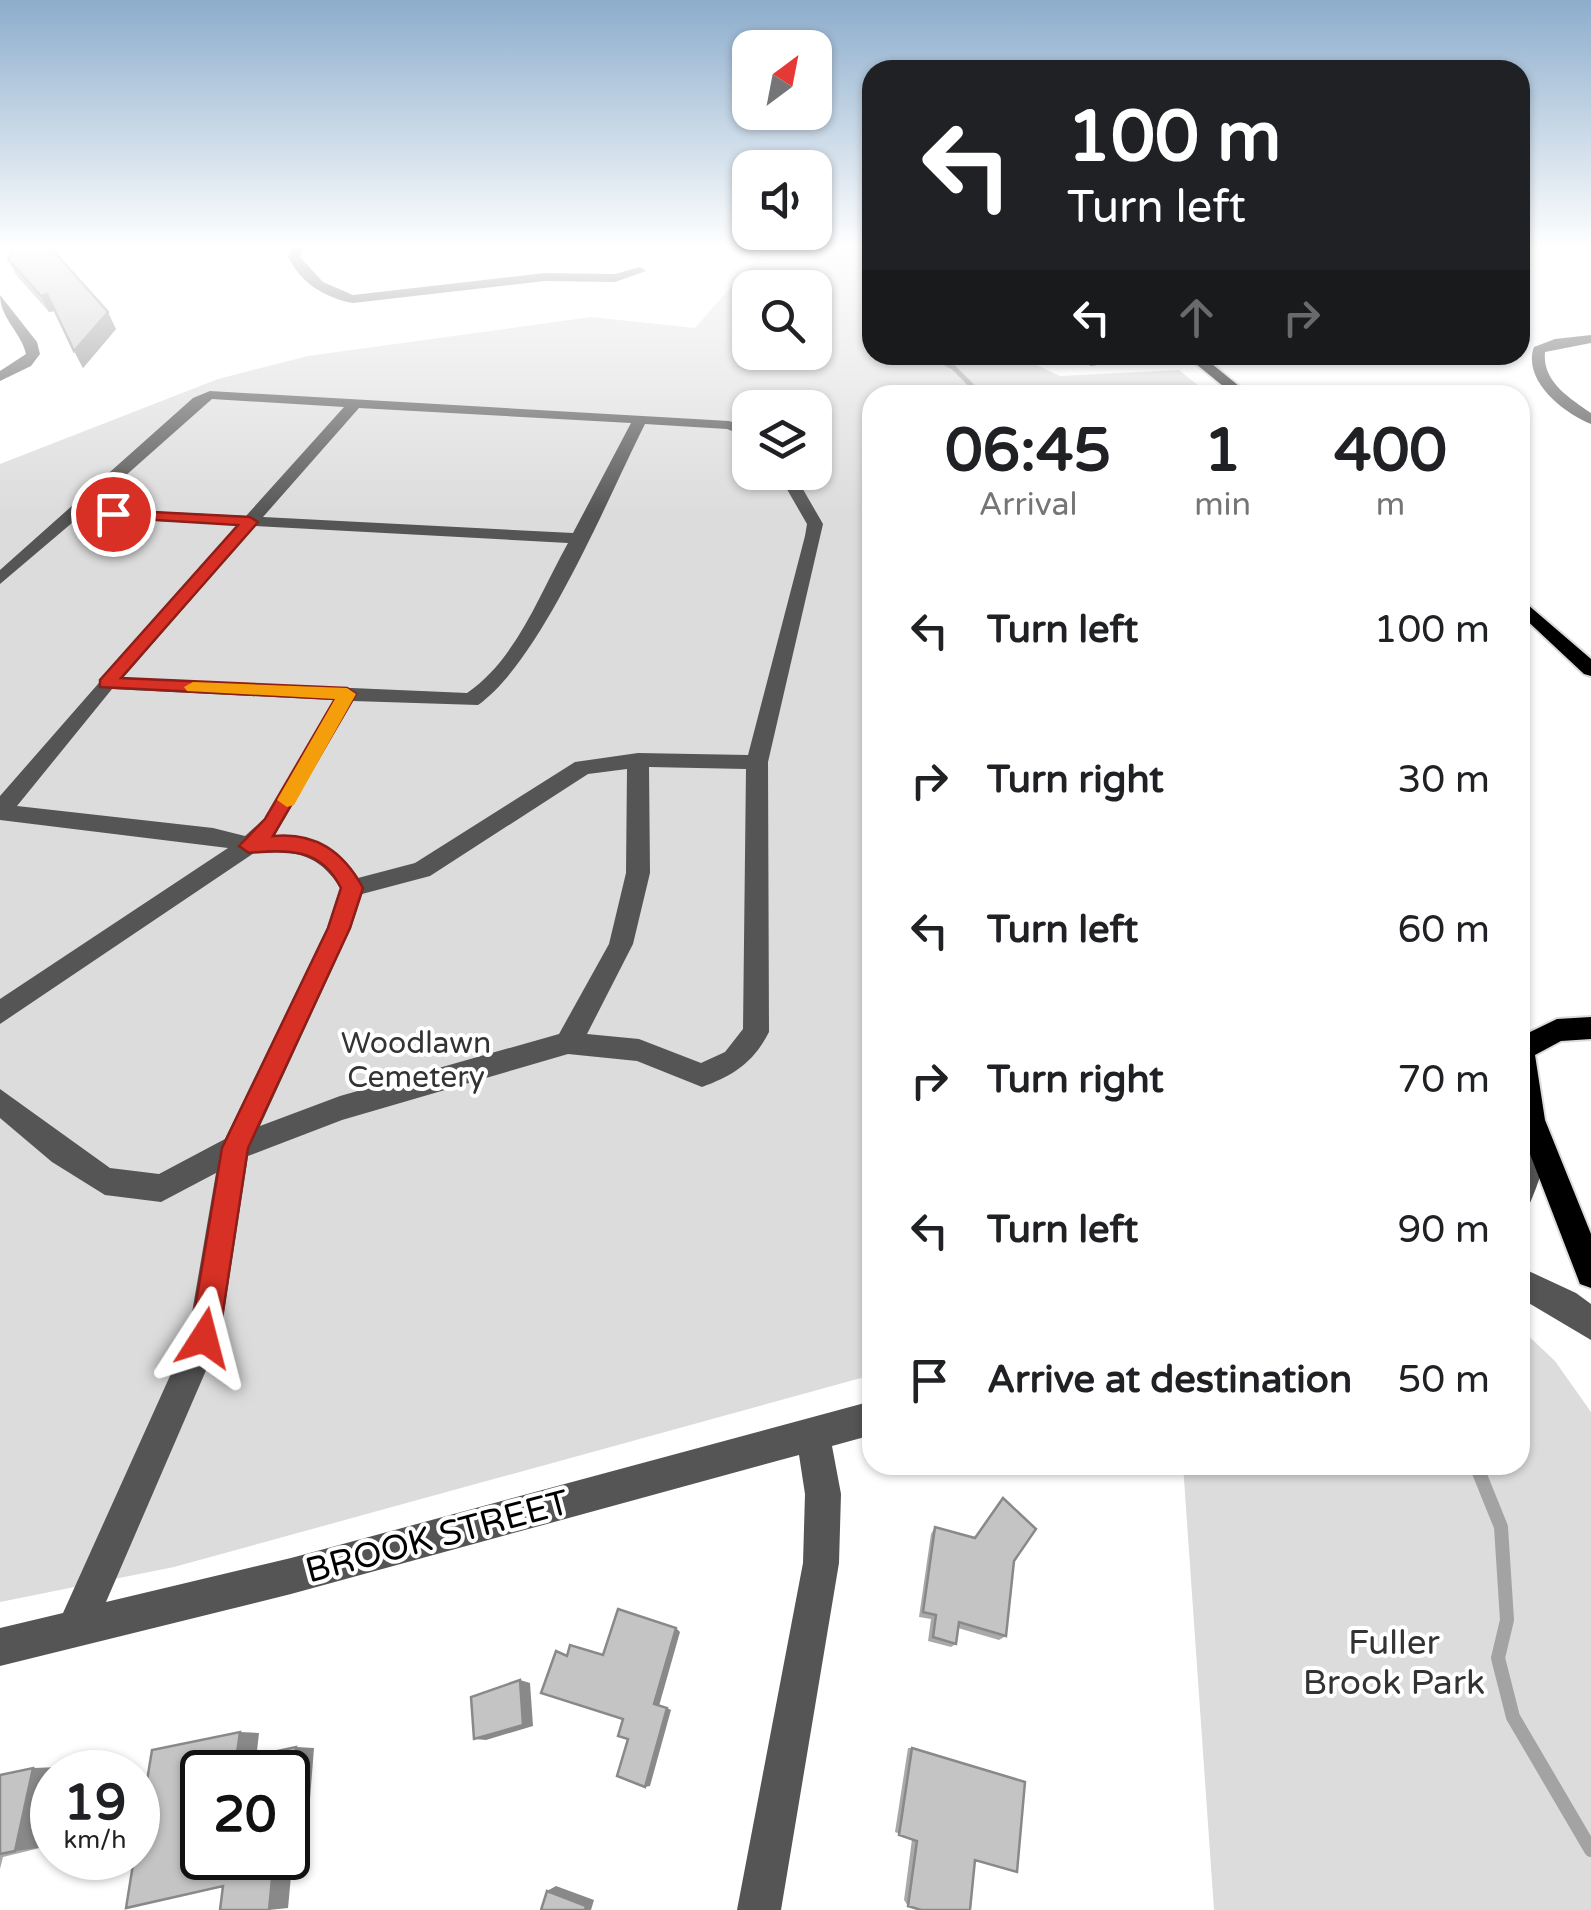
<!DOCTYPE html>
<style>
:root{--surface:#fff;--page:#f6f6f6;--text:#202124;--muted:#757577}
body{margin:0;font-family:"Varela Round",sans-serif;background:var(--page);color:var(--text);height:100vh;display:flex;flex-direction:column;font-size:38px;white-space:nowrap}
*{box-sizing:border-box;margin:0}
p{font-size:32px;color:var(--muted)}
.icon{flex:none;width:55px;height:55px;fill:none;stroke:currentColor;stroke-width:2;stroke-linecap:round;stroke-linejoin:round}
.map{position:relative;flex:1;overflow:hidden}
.details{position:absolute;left:862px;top:385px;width:668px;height:1090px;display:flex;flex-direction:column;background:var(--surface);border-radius:30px;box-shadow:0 2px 8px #0004}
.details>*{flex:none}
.top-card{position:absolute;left:862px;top:60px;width:668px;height:305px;border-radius:30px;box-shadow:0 2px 8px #0004;background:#202124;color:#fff;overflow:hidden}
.needle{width:65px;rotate:32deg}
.buttons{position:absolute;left:732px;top:30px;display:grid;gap:20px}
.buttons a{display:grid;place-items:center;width:100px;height:100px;border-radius:20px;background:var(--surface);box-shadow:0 2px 8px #0004;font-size:50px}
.speed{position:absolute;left:30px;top:1750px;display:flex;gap:20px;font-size:50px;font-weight:700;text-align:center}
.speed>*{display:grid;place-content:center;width:130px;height:130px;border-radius:50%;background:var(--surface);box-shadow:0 2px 8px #0004;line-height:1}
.speed small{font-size:25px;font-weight:400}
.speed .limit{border:5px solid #111;border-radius:15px;background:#fff;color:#111}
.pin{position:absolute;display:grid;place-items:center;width:85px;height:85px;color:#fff;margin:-42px;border:5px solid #fff;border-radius:50%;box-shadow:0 2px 10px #0007}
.me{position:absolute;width:110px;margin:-55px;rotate:9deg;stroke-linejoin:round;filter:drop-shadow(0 0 8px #0008)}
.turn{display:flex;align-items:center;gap:35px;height:210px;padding:0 40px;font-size:45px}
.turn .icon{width:130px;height:130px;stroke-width:2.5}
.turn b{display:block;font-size:70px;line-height:85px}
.lanes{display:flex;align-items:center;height:95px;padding:0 40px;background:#0003;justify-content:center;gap:50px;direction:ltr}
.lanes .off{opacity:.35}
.eta{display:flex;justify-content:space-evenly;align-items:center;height:170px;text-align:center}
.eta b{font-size:60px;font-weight:700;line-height:70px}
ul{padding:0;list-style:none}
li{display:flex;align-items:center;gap:30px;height:150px;padding:0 40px}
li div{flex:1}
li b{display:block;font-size:38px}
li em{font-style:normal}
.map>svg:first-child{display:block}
.green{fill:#dcdcdc;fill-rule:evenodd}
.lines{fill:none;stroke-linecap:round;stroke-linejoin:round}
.stream-far1{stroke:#a3a3a3;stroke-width:5}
.stream{stroke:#a3a3a3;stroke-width:14}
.major-casing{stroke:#dbdbdb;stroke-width:4}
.minor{fill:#555;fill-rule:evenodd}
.major{fill:#000;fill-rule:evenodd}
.wall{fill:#a9a9a9}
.shaded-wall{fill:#898989}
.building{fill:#c4c4c4;stroke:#898989;stroke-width:2.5}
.route{fill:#d93025;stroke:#8d1f18;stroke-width:2.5}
.slow{fill:#f59e0b}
.labels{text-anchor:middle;stroke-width:8;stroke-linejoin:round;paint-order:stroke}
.park-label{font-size:30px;fill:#333;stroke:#fff}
.near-street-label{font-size:35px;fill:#000;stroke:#fff}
.near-park-label{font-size:35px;fill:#333;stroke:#fff}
</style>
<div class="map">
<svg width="1591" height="1910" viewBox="0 0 1591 1910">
<rect width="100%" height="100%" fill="#fff"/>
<path class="green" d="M767 246H872V355H1015L1060 376 1179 370 1210 395H872V1375L174 1567 0 1602V464L218 379 308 356 591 317 695 328ZM750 288H815V352H750ZM750 408H815V472H750Z
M1520 1328 1555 1361 1591 1412V1910H1214L1183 1465H1520Z"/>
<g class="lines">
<path class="stream-far1" d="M863 246 872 264
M929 355 953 367 981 395"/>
<path class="stream" d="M1476 1465 1501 1527 1507 1620 1498 1658 1513 1717 1591 1850"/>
<defs>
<path id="major" d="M1185 355H1201L1250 395H1234Z
M1520 598 1591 659V676L1584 674 1520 614Z
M1591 1017V1039L1561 1041 1535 1055 1545 1120 1591 1234V1288L1580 1284 1520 1128V1032L1526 1034 1557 1019Z"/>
</defs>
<use href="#major" class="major-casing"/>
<path class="minor" d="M293 246H305L300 257 323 282 353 295 545 273 615 274 640 267 646 271 615 282 545 281 353 303C325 298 301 283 288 257Z
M0 295 37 342 40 354 31 366 0 381V371L26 354C21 332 0 318 0 295Z
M1591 335V343L1545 352C1542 382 1570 398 1591 413V424C1563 413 1522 380 1534 347L1555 339Z
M210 391 729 421 750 428V438L727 429 645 424C608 497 542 660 478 705L353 701 275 835C311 835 338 846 358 878L415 863 575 762 638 753 748 755 805 536 807 524 777 472H793L823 524 768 762 769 1032C754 1062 733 1076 702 1087L637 1061 568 1054 342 1120 248 1156 220 1338 106 1602 291 1558 872 1401V1435L832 1446 841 1494 839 1563 781 1910H737L803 1563 805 1494 799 1455 291 1594 0 1666V1628L63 1613 188 1336 216 1173 161 1202 105 1195 52 1162 0 1118V1089L110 1168 159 1174 225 1139 327 928 340 888C319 853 292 850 254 853L0 1024V999L228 848 0 820V796L237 525 79 517 0 584V570L193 398ZM212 399 344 407 246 516 89 508ZM359 408 631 423 573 533 263 517ZM255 526 568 543C540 593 516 660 467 693L123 678ZM112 689 334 700 265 818 245 836 213 828 17 806ZM649 767 746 769 743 1029 725 1052 701 1063 639 1039 587 1034 633 944 650 873ZM627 769 626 873 609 944 559 1034 340 1096 260 1126 351 928 362 894 430 876 588 774Z
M1531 1112 1541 1116C1553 1142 1541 1178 1530 1203L1520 1207V1118Z
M1520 1267 1576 1293 1591 1304V1340L1520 1298Z"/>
<use href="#major" class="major"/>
</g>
<path class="wall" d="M8 259 116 329 83 368 55 311 49 312 16 275Z
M1080 355H1122L1120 362 1090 366Z
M935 1527 1014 1561 1006 1636 999 1640 958 1628 956 1644 951 1647 928 1641 931 1619 919 1617 931 1534Z
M908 1748H912L975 1860 908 1906 904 1900 912 1839 895 1832Z
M60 1767 44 1847 3 1857 0 1869V1775Z"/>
<path class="shaded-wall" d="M47 294 55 311 49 312 41 296Z
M108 312 116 329 83 368 74 351Z
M1092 355H1122L1120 362 1090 366Z
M676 1628 680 1632 659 1706 654 1704Z
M520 1680 530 1683 533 1726 486 1740 474 1739Z
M667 1708 671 1710 650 1786 645 1787Z
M240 1732 259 1733 256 1760H236Z
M296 1747 314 1748 310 1799 292 1801Z
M60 1767 59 1772H52V1806L44 1847 15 1851 33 1768Z
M298 1801 288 1908 269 1910 274 1858H288V1802Z
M556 1886 594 1900 591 1910H585L547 1891Z"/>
<path class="building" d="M15 246H49L108 312 74 351 47 294 41 296 8 259Z
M1003 1498 1036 1529 1014 1561 1006 1636 959 1622 956 1644 933 1637 936 1615 923 1612 935 1527 975 1538Z
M618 1609 676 1628 654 1704 667 1708 645 1787 617 1776 628 1739 618 1736 623 1719 541 1693 556 1651 567 1656 570 1645 603 1655Z
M520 1680 523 1725 474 1739 471 1697Z
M240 1732 236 1760 296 1747 292 1801H288V1772H202V1858H274L269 1910H220L223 1886 126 1908 134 1858H138V1836L152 1750Z
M912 1748 1025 1782 1017 1872 975 1860 970 1910H921L908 1906 917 1841 899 1835Z
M33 1768 15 1851 0 1854V1775Z
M547 1891 586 1906 585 1910H541Z"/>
<linearGradient id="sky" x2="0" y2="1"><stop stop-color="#8cadcc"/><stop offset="0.48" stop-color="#fff"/><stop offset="1" stop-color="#fff" stop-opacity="0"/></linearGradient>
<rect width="1591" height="514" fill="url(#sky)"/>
<path class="route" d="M113 510 250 517 258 522 121 678 347 688 356 694 273 836C315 832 343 851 363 888L350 928 248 1148 219 1338 215 1348 204 1352 194 1348 190 1338 222 1148 328 928 341 888C321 848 288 849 249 853L239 846 265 819 335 699 100 687V680L238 525 107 517 105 514Z"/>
<path class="slow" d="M193 682 347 688 356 694 294 805 287 807 277 800 335 699 187 691 184 687Z"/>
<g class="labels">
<g class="park-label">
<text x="416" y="1053">Woodlawn<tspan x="416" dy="34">Cemetery</tspan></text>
</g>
<g class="near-street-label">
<text transform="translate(437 1536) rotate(-15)" y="12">BROOK STREET</text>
</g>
<g class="near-park-label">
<text x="1394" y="1654">Fuller<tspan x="1394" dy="40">Brook Park</tspan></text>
</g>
</g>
</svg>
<div class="buttons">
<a><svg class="needle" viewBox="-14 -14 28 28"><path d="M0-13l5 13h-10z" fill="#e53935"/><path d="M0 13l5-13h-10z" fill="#757577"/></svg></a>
<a><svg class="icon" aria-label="sound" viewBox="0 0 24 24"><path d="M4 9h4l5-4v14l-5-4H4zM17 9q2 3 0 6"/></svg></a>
<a><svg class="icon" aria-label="search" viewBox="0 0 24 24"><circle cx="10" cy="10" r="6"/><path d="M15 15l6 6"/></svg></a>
<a><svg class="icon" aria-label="layers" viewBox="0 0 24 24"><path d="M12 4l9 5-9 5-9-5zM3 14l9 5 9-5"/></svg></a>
</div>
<div class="speed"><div>19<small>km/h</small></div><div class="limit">20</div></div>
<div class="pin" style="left:113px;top:514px;background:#d93025"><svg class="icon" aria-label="arrive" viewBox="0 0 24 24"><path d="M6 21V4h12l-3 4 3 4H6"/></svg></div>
<svg class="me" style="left:204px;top:1338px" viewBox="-20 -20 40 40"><path d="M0-17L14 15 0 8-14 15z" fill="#d93025" stroke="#fff" stroke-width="4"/></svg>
<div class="top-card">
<div class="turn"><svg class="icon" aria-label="left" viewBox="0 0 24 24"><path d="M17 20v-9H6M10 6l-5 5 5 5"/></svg><div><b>100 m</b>Turn left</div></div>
<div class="lanes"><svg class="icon" aria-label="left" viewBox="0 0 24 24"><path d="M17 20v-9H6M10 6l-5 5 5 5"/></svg><svg class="icon off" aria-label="ahead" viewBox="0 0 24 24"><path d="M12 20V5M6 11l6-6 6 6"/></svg><svg class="icon off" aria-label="right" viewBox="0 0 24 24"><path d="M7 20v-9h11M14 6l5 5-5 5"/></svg></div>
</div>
<section class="details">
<div class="eta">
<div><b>06:45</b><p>Arrival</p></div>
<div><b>1</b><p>min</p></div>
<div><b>400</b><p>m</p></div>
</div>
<ul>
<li><svg class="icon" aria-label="left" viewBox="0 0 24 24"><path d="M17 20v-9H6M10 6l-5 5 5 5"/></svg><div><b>Turn left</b></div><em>100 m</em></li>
<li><svg class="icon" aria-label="right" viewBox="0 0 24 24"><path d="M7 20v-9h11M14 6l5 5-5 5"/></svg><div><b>Turn right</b></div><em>30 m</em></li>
<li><svg class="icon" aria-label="left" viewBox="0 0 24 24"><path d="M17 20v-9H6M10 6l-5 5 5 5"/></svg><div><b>Turn left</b></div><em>60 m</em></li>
<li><svg class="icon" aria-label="right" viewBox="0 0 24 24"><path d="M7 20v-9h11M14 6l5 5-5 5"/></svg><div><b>Turn right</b></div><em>70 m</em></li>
<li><svg class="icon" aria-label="left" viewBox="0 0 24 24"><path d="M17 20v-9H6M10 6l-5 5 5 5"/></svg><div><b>Turn left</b></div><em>90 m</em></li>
<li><svg class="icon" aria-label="arrive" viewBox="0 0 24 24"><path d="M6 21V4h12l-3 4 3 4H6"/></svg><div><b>Arrive at destination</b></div><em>50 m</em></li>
</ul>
</section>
</div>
